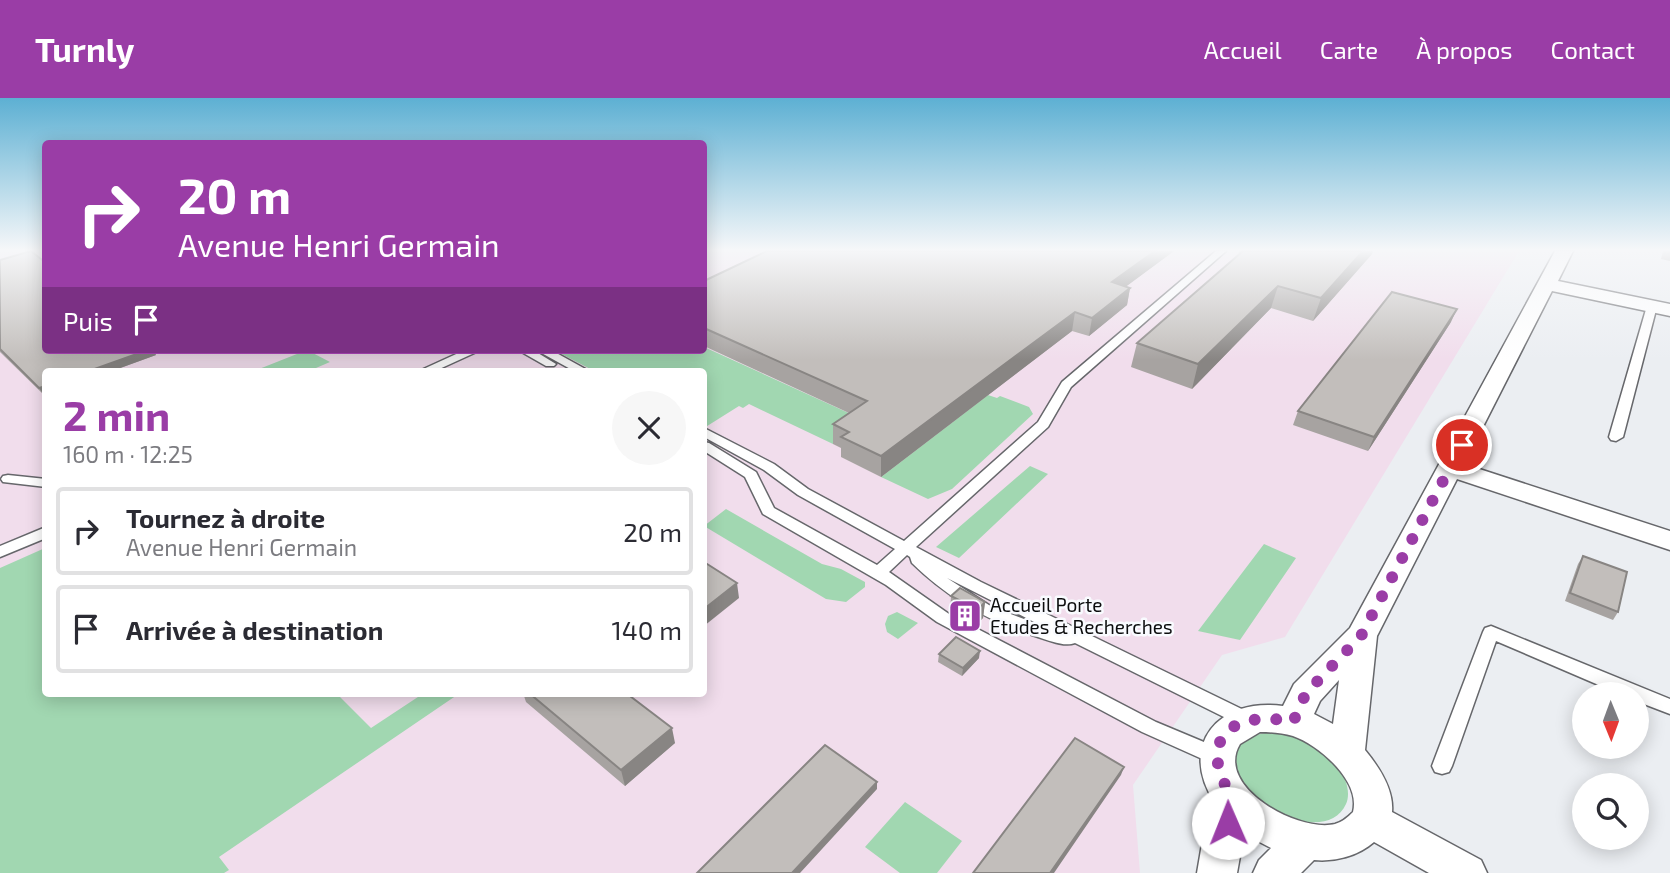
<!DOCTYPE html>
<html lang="fr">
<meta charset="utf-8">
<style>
:root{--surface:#fff;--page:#f7f7f7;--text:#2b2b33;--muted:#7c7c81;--line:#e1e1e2;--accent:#9a3da6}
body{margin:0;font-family:"Exo 2",sans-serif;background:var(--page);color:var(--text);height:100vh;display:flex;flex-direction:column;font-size:26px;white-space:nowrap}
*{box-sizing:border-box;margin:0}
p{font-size:23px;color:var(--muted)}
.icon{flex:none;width:38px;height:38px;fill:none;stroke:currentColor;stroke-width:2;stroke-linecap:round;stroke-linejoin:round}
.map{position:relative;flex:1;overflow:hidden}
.drawer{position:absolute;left:42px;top:270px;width:665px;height:329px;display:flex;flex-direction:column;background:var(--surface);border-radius:7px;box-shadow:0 4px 18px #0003}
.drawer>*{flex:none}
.hud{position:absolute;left:42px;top:42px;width:665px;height:214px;border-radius:7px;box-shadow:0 4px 18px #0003;background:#9a3da6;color:#fff;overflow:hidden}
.needle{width:46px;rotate:179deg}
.buttons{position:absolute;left:1572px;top:584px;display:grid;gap:14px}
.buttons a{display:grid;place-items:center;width:77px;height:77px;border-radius:50%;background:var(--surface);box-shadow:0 4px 18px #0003;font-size:35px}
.pin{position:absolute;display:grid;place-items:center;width:60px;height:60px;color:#fff;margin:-30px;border:4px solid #fff;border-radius:50%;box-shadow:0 2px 7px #0007}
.me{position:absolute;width:77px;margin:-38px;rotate:359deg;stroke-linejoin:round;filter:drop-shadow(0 0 5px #0008)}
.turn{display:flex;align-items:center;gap:24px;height:147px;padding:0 21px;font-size:32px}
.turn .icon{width:91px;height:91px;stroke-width:2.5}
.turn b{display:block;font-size:49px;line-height:60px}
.then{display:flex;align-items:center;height:66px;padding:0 21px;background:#0003;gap:14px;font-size:26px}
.round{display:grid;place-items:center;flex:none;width:74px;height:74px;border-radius:37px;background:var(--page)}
.summary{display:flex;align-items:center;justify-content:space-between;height:119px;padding:0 21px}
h1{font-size:42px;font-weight:700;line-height:52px;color:var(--accent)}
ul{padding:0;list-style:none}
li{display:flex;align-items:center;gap:21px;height:88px;margin:0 14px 10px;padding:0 7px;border:4px solid var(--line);border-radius:7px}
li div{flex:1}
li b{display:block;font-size:26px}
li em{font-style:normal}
header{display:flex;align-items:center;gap:42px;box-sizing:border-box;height:98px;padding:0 35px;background:var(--accent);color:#fff}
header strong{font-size:33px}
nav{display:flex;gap:38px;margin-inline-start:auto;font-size:24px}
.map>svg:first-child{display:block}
.industrial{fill:#f1ddec;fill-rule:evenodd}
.green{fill:#a1d7b1}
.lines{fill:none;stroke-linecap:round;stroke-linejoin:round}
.service-casing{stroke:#66676b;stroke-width:3}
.minor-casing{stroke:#66676b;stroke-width:3}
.service{fill:#fff;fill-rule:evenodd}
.minor{fill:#fff;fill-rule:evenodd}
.wall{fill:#a7a3a1}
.shaded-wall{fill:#888583}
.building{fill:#c2bebb;stroke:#888583;stroke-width:2}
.route{stroke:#9a3da6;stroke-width:12;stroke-dasharray:0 21.6}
.labels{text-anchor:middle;stroke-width:5;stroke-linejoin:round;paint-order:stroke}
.poi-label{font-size:19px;fill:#0c0d0e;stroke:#f9fbff;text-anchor:start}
</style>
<header>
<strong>Turnly</strong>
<nav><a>Accueil</a><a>Carte</a><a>À propos</a><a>Contact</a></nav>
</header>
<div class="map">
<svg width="1670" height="775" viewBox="0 0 1670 775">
<rect width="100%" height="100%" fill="#ebeef2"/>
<path class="industrial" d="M0 153H45L46 252H704V153H1519L1285 539 1222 557 1133 687 1140 775H0ZM46 273H704V595H46Z"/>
<path class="green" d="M704 249 886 332 855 331 833 346 749 306 743 310 739 308 704 330V273H594L554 252H704Z
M307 252 330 264 309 273H254Z
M988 297 997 300 1000 298 1029 309 1033 316 952 391 928 401 881 379Z
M1030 368 1048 376 959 460 936 449Z
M726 411 822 466 841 471 865 484V489L846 504 826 501 704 428Z
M1264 446 1296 460 1240 542 1198 533Z
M45 450 46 595H336L371 630 424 595H460L219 759 229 772 224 775H0V470Z
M897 514 918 525 898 541 887 534 885 526 888 518Z
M1276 634C1301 638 1324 650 1339 671 1346 680 1351 695 1346 706 1325 753 1223 700 1237 655 1242 637 1261 635 1276 634Z
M905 704 962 743 937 775H900L865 749Z"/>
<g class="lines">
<defs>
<path id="service" d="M1216 153H1226L1071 289 1048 329 916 449 981 484 1254 617 1256 622 1254 627 1247 630 1240 627 1075 545C1065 549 1050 543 1038 539 989 524 949 501 912 465L910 459 907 457 889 474 949 516 1156 624 1223 652 1226 658 1223 664 1216 666 1209 664 1142 634 937 524 886 487 763 416 745 379 704 353V344L709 345 756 374 774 410 877 467 895 451 798 397 764 372 704 339V330L774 366 808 391 904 443 1038 324 1062 284ZM947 480 1040 527 992 509Z
M1652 205 1657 208 1623 339 1616 343 1611 342 1609 339 1647 208Z
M465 252H481L435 273H419Z
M518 252H533L556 266 554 268H546Z
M536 252H551L589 273H574Z
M8 377 46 381V389L3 384 1 381 3 378Z
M46 429V440L0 459V448Z
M1491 528 1670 601V616L1636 603V597H1622L1496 543 1452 668 1449 674 1442 676 1435 674 1432 668 1483 534 1485 530Z"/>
<path id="minor" d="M1555 153H1573L1558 183 1670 206V218L1552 193 1464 366 1670 433V452L1457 381 1377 538 1365 652C1379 669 1394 691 1392 714L1481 762 1487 775H1429L1374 744C1358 758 1335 764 1314 762L1301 775H1253L1259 762 1271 750 1244 736 1237 775H1197L1202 746 1215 705C1177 647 1219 599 1283 608L1294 586 1350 530ZM1339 582 1333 626 1314 616 1320 603ZM1260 634C1271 634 1282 635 1293 638 1319 647 1361 683 1353 714 1348 719 1342 724 1335 726 1299 735 1214 689 1240 646Z"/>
</defs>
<use href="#service" class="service-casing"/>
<use href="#minor" class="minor-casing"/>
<use href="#service" class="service"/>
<use href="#minor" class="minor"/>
</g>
<path class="wall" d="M767 153H1174L1126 188 1130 190 1127 207 1089 238 1072 233 881 379 841 359V350L833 346V326L849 315 704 248V183Z
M1239 153H1373L1372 156 1313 223 1271 210 1192 291 1131 269 1137 245 1238 158Z
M1663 153H1670V163L1661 161Z
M0 162 156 257 112 273H46L44 297 0 254Z
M1451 224 1368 353 1293 327 1298 313Z
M1583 458 1618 514 1613 522 1565 503 1578 466Z
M951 498 985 504 983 520 976 527 950 513Z
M939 556 979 560 962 578 938 564Z
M523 595H626L675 645 625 688 526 604Z"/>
<path class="shaded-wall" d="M1155 153H1174L1108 202 1112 184Z
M1363 153H1373L1372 156 1313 223 1321 200Z
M1278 188 1271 210 1192 291 1198 266Z
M1130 190 1127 207 1089 238 1092 220Z
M1457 211 1451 224 1368 353 1374 339Z
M1075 214 1072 233 881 379V358Z
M148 252H154L156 257 112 273H89Z
M46 288V297H44L39 290Z
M737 485 739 500 704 528V511Z
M985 504 983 520 976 527 978 512Z
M980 553 979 560 962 578 963 570Z
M672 630 675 645 625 688 621 672Z
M1124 669 1121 677 1054 775H1050Z
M877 684V691L800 775H792Z"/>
<path class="building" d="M31 153 46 165V252H148L89 273H46V288L39 290 0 251V162Z
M767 153H1155L1112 184 1130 190 1092 220 1075 214 881 358 841 339 849 334 833 326 867 303 704 230V183Z
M1243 153H1363L1321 200 1278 188 1198 266 1137 245Z
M1392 194 1457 211 1374 339 1298 313Z
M1583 458 1627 474 1618 514 1570 495Z
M704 464 737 485 704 511Z
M960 490 985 504 978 512 951 498Z
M956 539 980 553 963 570 939 556Z
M529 595H626L672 630 621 672Z
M1075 640 1124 669 1050 775H973Z
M825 647 877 684 792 775H697Z"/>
<linearGradient id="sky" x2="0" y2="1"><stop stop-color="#5db0d3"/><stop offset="0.58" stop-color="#f6f7f9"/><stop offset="1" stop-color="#f6f7f9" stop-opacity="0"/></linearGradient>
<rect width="1670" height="262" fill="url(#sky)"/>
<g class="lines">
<path class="route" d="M1228 725 1235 703C1194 645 1229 610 1293 624L1306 595 1361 538 1462 347"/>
</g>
<defs>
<symbol id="building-square" viewBox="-11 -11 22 22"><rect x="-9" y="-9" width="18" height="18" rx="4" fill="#9a3da6" stroke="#f9fbff"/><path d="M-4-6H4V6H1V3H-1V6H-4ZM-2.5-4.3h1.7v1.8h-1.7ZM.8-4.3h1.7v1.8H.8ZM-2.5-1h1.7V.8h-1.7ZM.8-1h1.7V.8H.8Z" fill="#fff"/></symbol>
</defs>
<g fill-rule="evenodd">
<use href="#building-square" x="946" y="499" width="38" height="38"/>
</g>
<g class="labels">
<g class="poi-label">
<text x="990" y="514">Accueil Porte<tspan x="990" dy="22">Etudes &amp; Recherches</tspan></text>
</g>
</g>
</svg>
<div class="buttons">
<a><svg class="needle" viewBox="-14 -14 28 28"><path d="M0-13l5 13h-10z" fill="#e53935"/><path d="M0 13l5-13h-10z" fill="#7c7c81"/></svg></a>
<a><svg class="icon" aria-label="search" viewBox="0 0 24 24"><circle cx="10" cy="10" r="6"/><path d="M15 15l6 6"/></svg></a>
</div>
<div class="pin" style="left:1462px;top:347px;background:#d93025"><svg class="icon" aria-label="arrive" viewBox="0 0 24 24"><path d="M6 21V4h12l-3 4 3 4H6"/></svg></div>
<svg class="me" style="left:1228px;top:725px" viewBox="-20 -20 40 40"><circle r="19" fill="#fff"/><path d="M0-13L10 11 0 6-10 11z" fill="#9a3da6"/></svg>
<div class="hud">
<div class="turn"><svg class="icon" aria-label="right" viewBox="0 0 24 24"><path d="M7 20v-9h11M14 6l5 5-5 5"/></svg><div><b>20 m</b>Avenue Henri Germain</div></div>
<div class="then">Puis<svg class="icon" aria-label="arrive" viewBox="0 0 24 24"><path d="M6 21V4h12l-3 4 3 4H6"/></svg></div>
</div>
<section class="drawer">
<div class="summary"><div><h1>2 min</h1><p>160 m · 12:25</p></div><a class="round"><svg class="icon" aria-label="close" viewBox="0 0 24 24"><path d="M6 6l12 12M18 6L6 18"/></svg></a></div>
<ul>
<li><svg class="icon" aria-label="right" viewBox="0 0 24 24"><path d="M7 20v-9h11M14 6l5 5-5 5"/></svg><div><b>Tournez à droite</b><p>Avenue Henri Germain</p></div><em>20 m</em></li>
<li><svg class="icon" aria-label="arrive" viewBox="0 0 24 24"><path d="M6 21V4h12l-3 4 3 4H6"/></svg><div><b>Arrivée à destination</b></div><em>140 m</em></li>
</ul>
</section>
</div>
